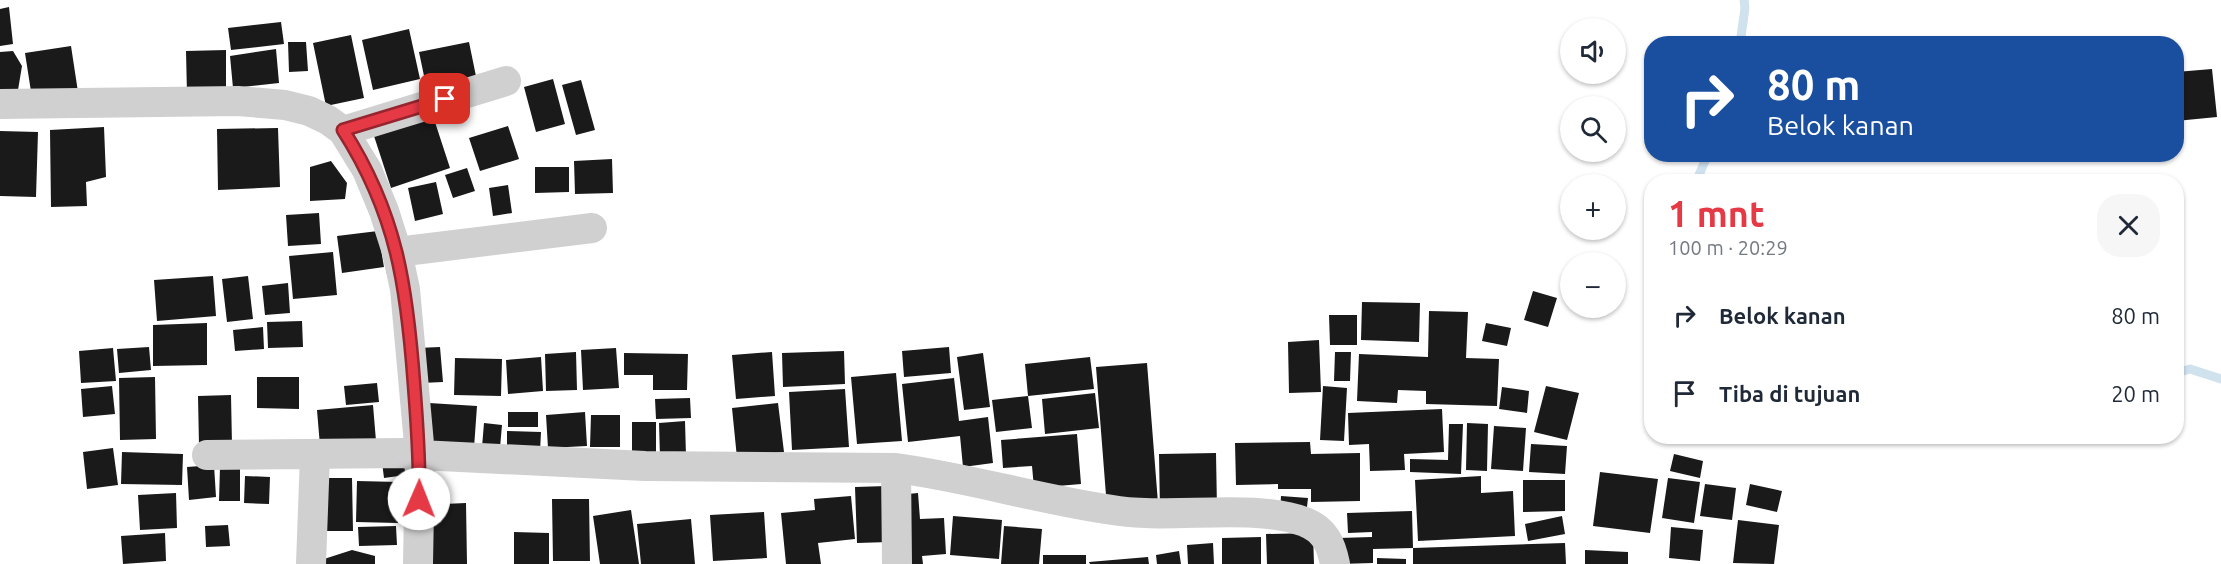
<!DOCTYPE html>
<html lang="id">
<meta charset="utf-8">
<style>
:root{--surface:#fff;--page:#f6f6f7;--text:#1f2937;--muted:#747a83;--accent:#e63946}
body{margin:0;font-family:Ubuntu,sans-serif;background:var(--page);color:var(--text);height:100vh;display:flex;flex-direction:column;font-size:22px;white-space:nowrap}
*{box-sizing:border-box;margin:0}
p{font-size:20px;color:var(--muted)}
.icon{flex:none;width:33px;height:33px;fill:none;stroke:currentColor;stroke-width:2;stroke-linecap:round;stroke-linejoin:round}
.map{position:relative;flex:1;overflow:hidden}
.details{position:absolute;left:1644px;top:174px;width:540px;height:270px;display:flex;flex-direction:column;background:var(--surface);border-radius:24px;box-shadow:0 2px 4px #0004}
.details>*{flex:none}
.top-card{position:absolute;left:1644px;top:36px;width:540px;height:126px;border-radius:24px;box-shadow:0 2px 4px #0004;background:#1a4fa0;color:#fff;overflow:hidden}
.tools{position:absolute;left:1560px;top:18px;display:grid;gap:12px}
.tools a{display:grid;place-items:center;width:66px;height:66px;border-radius:50%;background:var(--surface);box-shadow:0 2px 4px #0004;font-size:30px}
.pin{position:absolute;display:grid;place-items:center;width:51px;height:51px;color:#fff;margin:-26px;border-radius:12px;box-shadow:0 3px 9px #0006}
.me{position:absolute;width:66px;margin:-33px;rotate:1deg;stroke-linejoin:round;filter:drop-shadow(0 0 4px #0008)}
.turn{display:flex;align-items:center;gap:21px;height:126px;padding:0 24px;font-size:27px}
.turn .icon{width:78px;height:78px;stroke-width:2.5}
.turn b{display:block;font-size:42px;line-height:51px}
.round{display:grid;place-items:center;flex:none;width:63px;height:63px;border-radius:24px;background:var(--page)}
.headline{display:flex;align-items:center;justify-content:space-between;height:102px;padding:0 24px}
h1{font-size:36px;font-weight:700;line-height:45px;color:var(--accent)}
ul{padding:0;list-style:none}
li{display:flex;align-items:center;gap:18px;height:78px;padding:0 24px}
li div{flex:1}
li b{display:block;font-size:22px}
li em{font-style:normal}
.map>svg:first-child{display:block}
.lines{fill:none;stroke-linecap:round;stroke-linejoin:round}
.stream{stroke:#cfe2ee;stroke-width:9}
.building{fill:#1a1a1a}
.street{stroke:#d0d0d0;stroke-width:30}
.route-casing{stroke:#96252e;stroke-width:15}
.route{stroke:#e63946;stroke-width:10}
</style>
<div class="map">
<svg width="2221" height="564" viewBox="0 0 2221 564">
<rect width="100%" height="100%" fill="#fff"/>
<g class="lines">
<path class="stream" d="M1740 44 1745 8 1744 0
M1696 182 1708 154
M2176 373 2190 369 2221 379"/>
</g>
<path class="building" d="M9 7 13 44 0 46V9Z
M281 22 284 44 231 50 228 28Z
M409 29 420 79 373 90 362 40Z
M351 35 364 98 326 106 313 43Z
M288 42H306L308 71 289 72Z
M469 42 478 86 428 95 419 52Z
M71 46 78 92 32 98 25 53Z
M276 49 279 83 233 88 230 56Z
M226 50V94L187 95 186 51Z
M13 51 22 66 18 90 0 91V52Z
M2212 69 2217 117 2176 121V72Z
M553 79 565 124 536 132 524 87Z
M581 80 595 130 576 135 562 85Z
M433 116 450 168 391 188 374 136Z
M508 126 519 159 480 171 469 138Z
M104 127 106 177 86 182 87 206 51 207 50 130Z
M278 128 280 187 218 190 217 129Z
M0 131 38 132 36 197 0 196Z
M612 159 613 193 575 194 574 161Z
M331 161 347 183 345 199 310 201V167Z
M535 167H569V192L535 193Z
M467 168 475 191 453 198 445 175Z
M436 182 443 214 415 221 408 188Z
M508 185 512 213 493 216 489 188Z
M319 213 321 244 288 246 286 215Z
M378 231 384 267 342 273 337 236Z
M333 252 337 295 293 299 289 256Z
M213 276 216 316 157 321 154 280Z
M248 276 253 319 227 322 222 279Z
M288 283 290 313 265 315 262 286Z
M1533 291 1557 298 1548 327 1524 320Z
M1362 302 1420 303 1419 342 1361 340Z
M1429 311 1468 312 1466 358 1499 359 1497 406 1426 404V391L1398 390 1397 403 1357 401 1359 354 1428 357Z
M1329 315H1357V345H1330Z
M302 321 303 347 268 348 267 322Z
M207 323V365L153 366V325Z
M1486 323 1511 328 1507 346 1482 341Z
M263 327 264 349 235 351 233 330Z
M1319 340 1321 392 1289 393 1288 342Z
M149 347 151 370 119 373 117 349Z
M440 347 443 382 421 383 417 348Z
M949 347 951 373 904 377 902 351Z
M113 348 116 381 81 383 79 351Z
M616 348 619 388 583 390 581 350Z
M844 351 845 384 783 387 782 353Z
M576 352 577 390 546 391 545 354Z
M772 352 775 396 736 399 732 355Z
M1335 352H1351L1350 381H1334Z
M624 353 688 354 687 390H653V375H624Z
M983 353 990 407 964 410 957 357Z
M541 357 543 391 508 394 506 360Z
M1090 357 1094 389 1028 396 1025 364Z
M455 358 502 359 501 396 454 395Z
M1147 363 1158 503 1107 508 1096 367Z
M896 373 902 441 857 444 851 377Z
M155 377 156 439 120 440 119 378Z
M257 377H299V409L257 408Z
M954 378 959 421 988 417 993 463 963 467 960 436 908 442 902 384Z
M377 383 379 402 346 405 344 386Z
M112 386 115 414 83 417 81 389Z
M1323 386 1347 388 1344 441 1320 440Z
M1546 386 1579 393 1567 440 1534 432Z
M1502 387 1529 391 1527 413 1499 409Z
M845 389 849 447 792 450 789 392Z
M1095 393 1099 428 1045 434 1042 399Z
M231 395 232 445 199 446 198 396Z
M1028 396 1032 428 996 432 992 400Z
M690 398 691 418 656 419 655 399Z
M429 403 477 406 474 448 426 444Z
M778 403 784 452 737 458 732 408Z
M373 405 376 441 320 446 317 410Z
M1442 409 1444 452 1404 454 1405 470 1370 471 1369 444 1349 445 1348 413Z
M508 412H538V427H508Z
M585 412 587 446 548 448 546 415Z
M591 415H620V447H590Z
M685 421 686 456 660 457 659 423Z
M632 422H656V457H632Z
M484 423 502 425 500 448 482 447Z
M1467 423 1488 424 1487 471 1466 470Z
M1449 424H1463L1461 474 1410 472V459L1448 460Z
M1494 426 1526 428 1523 471 1491 469Z
M507 431 541 432 540 452 507 451Z
M1077 434 1081 484 1034 488 1032 466 1003 468 1001 440Z
M1310 442 1311 454 1360 453V501L1311 502V489H1278V484L1236 485 1235 443Z
M1531 444 1567 446 1565 474 1529 472Z
M113 448 118 485 87 489 83 452Z
M122 452 183 454 182 485 121 484Z
M1216 453 1217 509 1160 511 1159 454Z
M1674 454 1703 461 1700 478 1670 471Z
M404 460 406 475 384 478 382 462Z
M214 465 216 497 189 500 187 467Z
M240 466V501H219L220 467Z
M1600 472 1658 479 1650 533 1593 526Z
M245 476 270 477 269 504 244 503Z
M1481 476V493L1513 491 1515 536 1418 541 1415 480Z
M319 478H352L353 531H319Z
M1668 478 1700 482 1694 523 1662 518Z
M1523 480H1565V511L1523 512Z
M357 481 399 482 398 523 356 522Z
M1705 484 1736 488 1732 520 1700 516Z
M1750 484 1782 491 1777 512 1746 505Z
M887 486 889 542 857 543 855 487Z
M176 493 177 528 140 530 138 495Z
M918 493 920 519 944 518 946 554 922 556 923 564H902L897 495Z
M851 496 855 539 818 543 821 564H786L781 513 815 510 814 499Z
M1281 496 1308 498 1306 516 1280 515Z
M552 499H589L590 561H553Z
M466 503 467 564H423L422 505Z
M631 510 639 564H600L593 516Z
M1412 511 1413 548 1565 543 1566 564H1413V548L1373 549V563L1340 564 1339 538 1372 537V532L1348 533 1347 513Z
M764 512 767 558 713 561 710 515Z
M953 516 1002 520 999 559 950 555Z
M1562 516 1565 534 1528 541 1525 524Z
M691 519 695 564H641L637 524Z
M1738 520 1779 525 1774 564 1733 563Z
M228 525 230 546 206 547 205 526Z
M396 526 397 545 359 546 358 527Z
M1004 526 1042 529 1039 564H1001Z
M1671 527 1703 530 1700 561 1669 558Z
M514 532 549 533V564H514Z
M165 533 166 561 123 564 121 536Z
M1313 533 1314 564H1267L1266 534Z
M1261 537V564H1222V538Z
M1213 543 1214 564H1188L1187 545Z
M352 550 375 556V564H325L324 559Z
M1585 550 1628 552V564H1585Z
M1179 551 1181 564H1157L1156 555Z
M1043 555H1086V564H1043Z
M1148 557 1149 564H1090L1089 562Z
M1377 558 1406 559V564H1377Z"/>
<g class="lines">
<path class="street" d="M0 104 238 101 285 105 309 111 328 120 343 131 367 170 384 211 397 252 405 289 420 455 645 466 896 468C971 478 1044 501 1119 511 1176 519 1253 503 1305 522 1325 530 1331 544 1335 564
M343 131 506 81
M397 252 592 228
M207 455 402 453 420 455 418 564
M896 468 897 564
M311 564 315 455"/>
</g>
<g class="lines">
<defs>
<path id="route" d="M419 499C420 460 417 422 414 384 407 287 397 214 343 130L445 99"/>
</defs>
<use href="#route" class="route-casing"/>
<use href="#route" class="route"/>
</g>
</svg>
<div class="tools">
<a><svg class="icon" aria-label="sound" viewBox="0 0 24 24"><path d="M4 9h4l5-4v14l-5-4H4zM17 9q2 3 0 6"/></svg></a>
<a><svg class="icon" aria-label="search" viewBox="0 0 24 24"><circle cx="10" cy="10" r="6"/><path d="M15 15l6 6"/></svg></a>
<a>+</a>
<a>−</a>
</div>
<div class="pin" style="left:445px;top:99px;background:#d93025"><svg class="icon" aria-label="arrive" viewBox="0 0 24 24"><path d="M6 21V4h12l-3 4 3 4H6"/></svg></div>
<svg class="me" style="left:419px;top:499px" viewBox="-20 -20 40 40"><circle r="19" fill="#fff"/><path d="M0-13L10 11 0 6-10 11z" fill="#e63946"/></svg>
<div class="top-card">
<div class="turn"><svg class="icon" aria-label="right" viewBox="0 0 24 24"><path d="M7 20v-9h11M14 6l5 5-5 5"/></svg><div><b>80 m</b>Belok kanan</div></div>
</div>
<section class="details">
<div class="headline"><div><h1>1 mnt</h1><p>100 m · 20:29</p></div><a class="round"><svg class="icon" aria-label="close" viewBox="0 0 24 24"><path d="M6 6l12 12M18 6L6 18"/></svg></a></div>
<ul>
<li><svg class="icon" aria-label="right" viewBox="0 0 24 24"><path d="M7 20v-9h11M14 6l5 5-5 5"/></svg><div><b>Belok kanan</b></div><em>80 m</em></li>
<li><svg class="icon" aria-label="arrive" viewBox="0 0 24 24"><path d="M6 21V4h12l-3 4 3 4H6"/></svg><div><b>Tiba di tujuan</b></div><em>20 m</em></li>
</ul>
</section>
</div>
